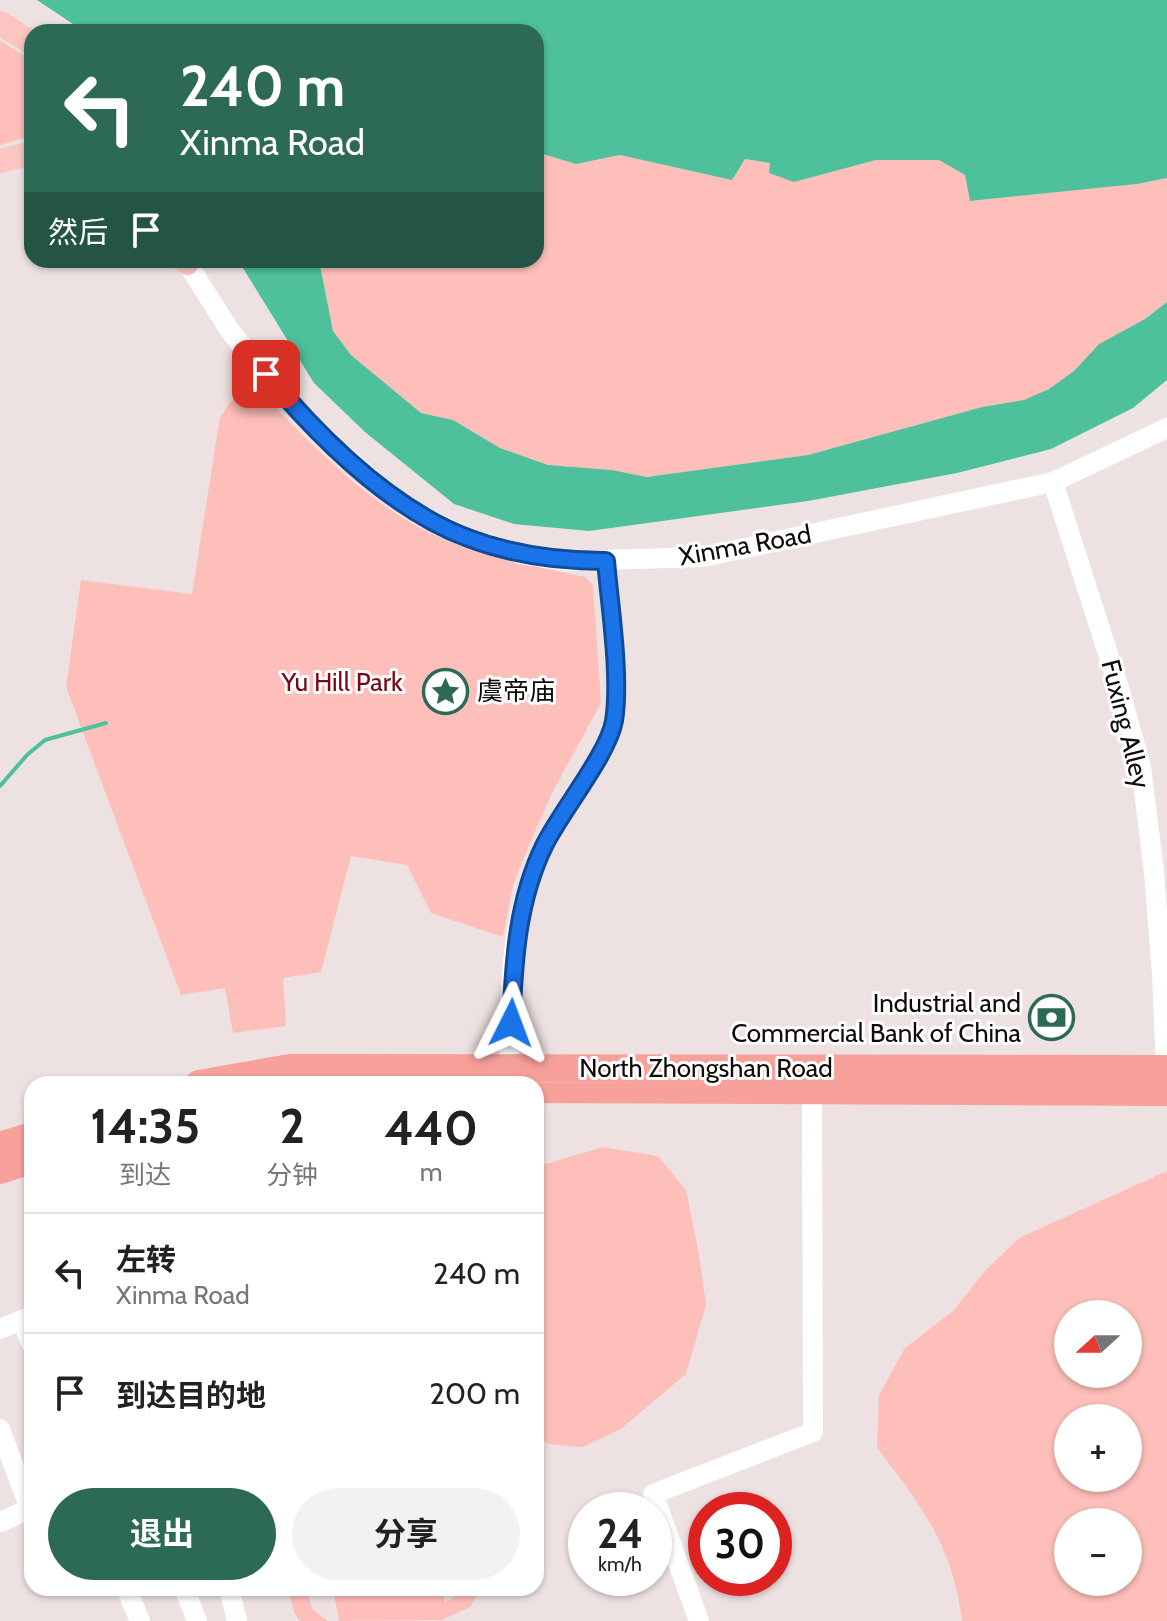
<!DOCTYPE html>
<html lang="zh">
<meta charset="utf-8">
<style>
:root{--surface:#fff;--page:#f2f2f2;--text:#222;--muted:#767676;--line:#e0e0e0;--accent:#2d6a56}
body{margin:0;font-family:Cabin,"Noto Sans SC",sans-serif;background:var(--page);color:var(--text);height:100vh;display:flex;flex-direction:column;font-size:30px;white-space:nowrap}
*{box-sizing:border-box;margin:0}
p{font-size:26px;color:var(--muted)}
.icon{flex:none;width:44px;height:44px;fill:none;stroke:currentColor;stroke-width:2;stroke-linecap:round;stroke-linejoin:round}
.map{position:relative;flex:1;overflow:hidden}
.drawer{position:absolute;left:24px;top:1076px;width:520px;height:520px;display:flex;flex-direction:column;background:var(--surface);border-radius:24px;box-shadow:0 2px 6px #0004}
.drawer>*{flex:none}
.top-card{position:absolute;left:24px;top:24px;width:520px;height:244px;border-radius:24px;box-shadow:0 2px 6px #0004;background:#2d6a56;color:#fff;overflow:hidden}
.needle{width:52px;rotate:249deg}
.buttons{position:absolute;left:1054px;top:1300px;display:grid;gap:16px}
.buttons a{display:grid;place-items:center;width:88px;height:88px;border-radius:50%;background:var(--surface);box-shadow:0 2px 6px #0004;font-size:40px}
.speed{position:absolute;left:568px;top:1492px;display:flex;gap:16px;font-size:40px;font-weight:700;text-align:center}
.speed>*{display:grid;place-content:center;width:104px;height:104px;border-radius:50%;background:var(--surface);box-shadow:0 2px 6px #0004;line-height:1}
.speed small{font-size:20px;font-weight:400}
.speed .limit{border:12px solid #d22;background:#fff;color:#111}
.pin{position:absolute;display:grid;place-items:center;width:68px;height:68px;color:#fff;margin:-34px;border-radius:16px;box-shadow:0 4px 12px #0006}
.me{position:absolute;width:88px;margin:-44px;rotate:3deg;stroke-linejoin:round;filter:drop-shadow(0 0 6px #0008)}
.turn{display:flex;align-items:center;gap:28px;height:168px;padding:0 24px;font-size:36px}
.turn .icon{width:104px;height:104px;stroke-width:2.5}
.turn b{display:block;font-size:56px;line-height:68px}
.then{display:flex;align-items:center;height:76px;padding:0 24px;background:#0003;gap:16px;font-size:30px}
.eta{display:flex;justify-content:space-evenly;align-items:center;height:136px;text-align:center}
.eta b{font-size:48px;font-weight:700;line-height:56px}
.button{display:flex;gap:16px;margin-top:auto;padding:16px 24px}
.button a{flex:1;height:92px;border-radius:48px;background:var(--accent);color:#fff;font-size:32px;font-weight:700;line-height:92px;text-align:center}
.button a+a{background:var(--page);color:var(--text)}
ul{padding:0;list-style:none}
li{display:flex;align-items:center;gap:24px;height:120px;padding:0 24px;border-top:2px solid var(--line)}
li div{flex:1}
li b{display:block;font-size:30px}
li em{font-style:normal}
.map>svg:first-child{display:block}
.green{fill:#febeb9;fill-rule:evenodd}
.water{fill:#4fc09c}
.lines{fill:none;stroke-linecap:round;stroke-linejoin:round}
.stream{stroke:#4fc09c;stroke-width:4}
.minor{stroke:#fff;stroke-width:20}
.major{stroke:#fbc6c2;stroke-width:24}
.highway{stroke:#f8a09a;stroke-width:28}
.route-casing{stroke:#114b97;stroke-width:20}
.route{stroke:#1a73e8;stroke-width:14}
.labels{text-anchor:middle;stroke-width:6;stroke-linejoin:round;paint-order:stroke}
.street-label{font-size:26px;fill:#0f0b0b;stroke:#fff}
.park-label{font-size:26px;fill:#7c0616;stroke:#fff}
.poi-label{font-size:26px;fill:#0f0b0b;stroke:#fff;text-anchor:start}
</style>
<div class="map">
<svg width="1167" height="1621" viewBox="0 0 1167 1621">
<rect width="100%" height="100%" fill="#ede2e1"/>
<path class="green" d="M0 41 32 60V136L0 145Z
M536 152 576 164 620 155 731 179 745 159 770 163 794 182 876 160H939L965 175 970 201 1137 184 1167 178V302L1145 319 1099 344 1074 371 1049 389 1024 400 982 407 808 455 647 477 612 470 548 465 500 448 453 420 421 413 351 355 333 331 319 260H536Z
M247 379C309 441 371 512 455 544 497 560 542 568 585 577L593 585 601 703 552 793 531 840 513 885 503 937 431 913 407 865 351 856 321 972 283 978 286 1026 233 1033 225 988 181 995 66 687 81 580 192 594 220 417Z
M603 1147 658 1156 686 1190 699 1255 706 1305 686 1374 622 1428 583 1447 548 1444 536 1434V1172L542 1165Z
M1167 1171V1621H962C953 1547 922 1506 877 1448L879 1395 905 1348 953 1311 985 1271 1019 1238ZM1128 1314V1374H1068V1314ZM1128 1418V1478H1068V1418ZM1128 1522V1582H1068V1522Z
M288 1588H305L313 1610 328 1621H300L294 1612Z
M333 1588H442L445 1603 456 1596 462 1588H482L470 1607 442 1620 339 1621Z"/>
<path class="water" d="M37 0H1167V178L1137 184 970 201 965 175 939 160H876L794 182 769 173 770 163 745 159 732 180 620 155 576 164 536 152V32H85Z
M238 260H319L333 331 351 355 421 413 453 420 500 448 548 465 612 470 647 477 808 455 982 407 1024 400 1049 389 1074 371 1099 344 1145 319 1167 302V380L1133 408 1051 449 957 473 808 501 589 531 514 524 454 504 365 432 314 383Z"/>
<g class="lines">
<path class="stream" d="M0 786 27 755 45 740 106 723"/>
<path class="minor" d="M187 263 230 331 283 395 336 448 389 494 417 513 467 538 520 554 569 561 703 557 1053 482 1167 428
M1053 482 1119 688 1141 767 1154 872 1162 974 1166 1069
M509 1067C509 993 510 908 547 841 567 803 599 767 613 725 623 691 609 600 606 561
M32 1316 22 1320 32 1345
M0 1329 22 1320
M0 1429 30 1509
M0 1522 32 1508
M126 1588 140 1621
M184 1588 197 1621
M229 1588 237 1621
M699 1621 653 1494 813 1432 812 1090"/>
<path class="major" d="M0 23 32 43
M0 161 32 153
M183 260 187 263"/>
<path class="highway" d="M199 1084 290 1068 1167 1069
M536 1089 1167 1092
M0 1146 32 1136
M0 1170 32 1160"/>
</g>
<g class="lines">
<defs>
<path id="route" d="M266 374C318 436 390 509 468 538 513 555 559 561 606 561 610 607 621 677 614 721 608 754 562 810 545 844 517 900 514 961 511 1023"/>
</defs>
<use href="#route" class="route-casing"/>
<use href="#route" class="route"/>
</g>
<defs>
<symbol id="sight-ring" viewBox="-11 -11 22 22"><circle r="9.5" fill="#fff" stroke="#2d6a56" stroke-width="1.5"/><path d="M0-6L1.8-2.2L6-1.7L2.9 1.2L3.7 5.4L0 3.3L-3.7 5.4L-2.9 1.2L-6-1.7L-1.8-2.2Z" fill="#2d6a56"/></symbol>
<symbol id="bank-ring" viewBox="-11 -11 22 22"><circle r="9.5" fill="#fff" stroke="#2d6a56" stroke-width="1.5"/><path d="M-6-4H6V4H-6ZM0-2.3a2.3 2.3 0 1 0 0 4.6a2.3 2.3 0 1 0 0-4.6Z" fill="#2d6a56"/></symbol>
</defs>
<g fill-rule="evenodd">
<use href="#sight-ring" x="420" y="666" width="51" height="51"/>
<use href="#bank-ring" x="1026" y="992" width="51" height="51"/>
</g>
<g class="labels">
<g class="street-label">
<text transform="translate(745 545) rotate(-10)" y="9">Xinma Road</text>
<text transform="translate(1126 724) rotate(76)" y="9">Fuxing Alley</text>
<text x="706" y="1077">North Zhongshan Road</text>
</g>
<g class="park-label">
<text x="342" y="691">Yu Hill Park</text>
</g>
<g class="poi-label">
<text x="477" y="700">虞帝庙</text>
<text x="1021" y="1012" text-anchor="end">Industrial and<tspan x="1021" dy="30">Commercial Bank of China</tspan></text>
</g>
</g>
</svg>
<div class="buttons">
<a><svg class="needle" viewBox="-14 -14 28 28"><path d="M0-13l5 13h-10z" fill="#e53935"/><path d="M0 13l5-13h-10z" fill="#767676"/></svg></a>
<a>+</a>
<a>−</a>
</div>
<div class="speed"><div>24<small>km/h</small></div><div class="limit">30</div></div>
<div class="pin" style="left:266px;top:374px;background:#d93025"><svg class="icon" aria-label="arrive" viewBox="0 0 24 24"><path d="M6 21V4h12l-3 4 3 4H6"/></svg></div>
<svg class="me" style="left:511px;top:1023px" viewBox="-20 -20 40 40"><path d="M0-17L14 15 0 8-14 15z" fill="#1a73e8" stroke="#fff" stroke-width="4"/></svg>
<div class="top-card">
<div class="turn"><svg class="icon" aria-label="left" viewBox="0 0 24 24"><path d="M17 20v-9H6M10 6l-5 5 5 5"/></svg><div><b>240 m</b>Xinma Road</div></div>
<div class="then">然后<svg class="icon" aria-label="arrive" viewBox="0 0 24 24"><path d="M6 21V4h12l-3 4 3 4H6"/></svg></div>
</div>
<section class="drawer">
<div class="eta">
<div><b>14:35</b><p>到达</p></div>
<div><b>2</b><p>分钟</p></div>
<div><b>440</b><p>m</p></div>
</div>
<ul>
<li><svg class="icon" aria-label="left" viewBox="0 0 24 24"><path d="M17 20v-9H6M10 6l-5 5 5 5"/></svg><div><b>左转</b><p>Xinma Road</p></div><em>240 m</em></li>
<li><svg class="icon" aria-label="arrive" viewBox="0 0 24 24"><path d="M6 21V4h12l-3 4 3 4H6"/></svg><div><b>到达目的地</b></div><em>200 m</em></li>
</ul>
<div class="button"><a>退出</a><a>分享</a></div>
</section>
</div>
